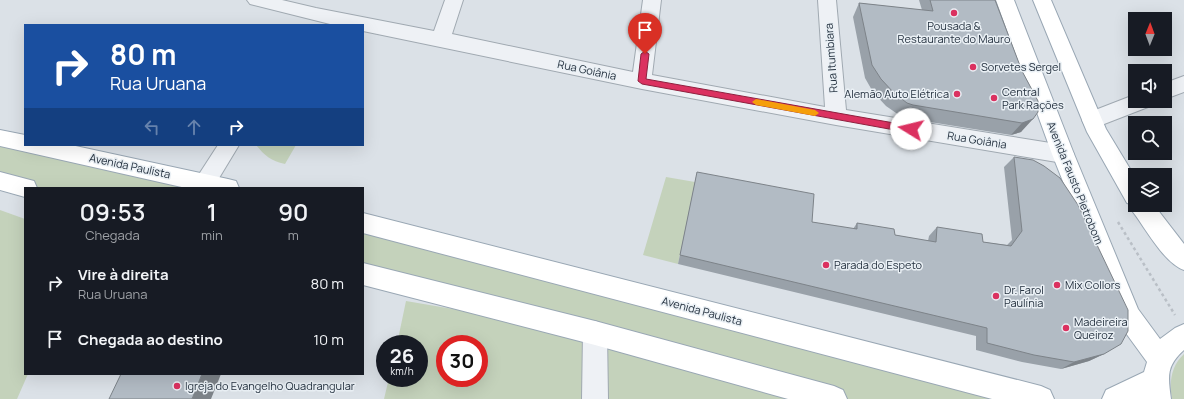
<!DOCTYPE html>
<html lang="pt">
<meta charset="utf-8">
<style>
:root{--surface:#171b24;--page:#242831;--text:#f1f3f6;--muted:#9ea1a6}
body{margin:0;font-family:Manrope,sans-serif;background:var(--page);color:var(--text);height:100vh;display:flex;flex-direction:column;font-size:15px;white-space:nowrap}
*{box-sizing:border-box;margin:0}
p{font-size:13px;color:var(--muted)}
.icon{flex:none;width:22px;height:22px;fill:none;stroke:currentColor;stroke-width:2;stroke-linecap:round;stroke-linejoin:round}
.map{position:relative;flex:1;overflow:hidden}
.sheet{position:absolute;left:24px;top:187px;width:340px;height:188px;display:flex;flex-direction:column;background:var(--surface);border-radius:0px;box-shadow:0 4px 16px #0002}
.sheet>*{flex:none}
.hud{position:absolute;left:24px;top:24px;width:340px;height:122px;border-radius:0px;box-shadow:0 4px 16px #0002;background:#1a4fa0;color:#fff;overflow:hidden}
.needle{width:26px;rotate:1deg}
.tools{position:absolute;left:1128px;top:12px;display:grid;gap:8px}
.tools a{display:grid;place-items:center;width:44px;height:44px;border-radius:0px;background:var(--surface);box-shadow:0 4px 16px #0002;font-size:20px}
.speed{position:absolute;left:376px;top:335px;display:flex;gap:8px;font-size:20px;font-weight:700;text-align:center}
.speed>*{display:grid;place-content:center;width:52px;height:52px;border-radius:50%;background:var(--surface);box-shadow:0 4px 16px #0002;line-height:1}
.speed small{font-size:10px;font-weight:400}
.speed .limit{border:6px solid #d22;background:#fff;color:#111}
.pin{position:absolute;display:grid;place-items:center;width:34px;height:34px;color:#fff;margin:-41px -17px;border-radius:50% 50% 50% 0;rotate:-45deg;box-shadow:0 0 4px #0007}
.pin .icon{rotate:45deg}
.me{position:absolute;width:44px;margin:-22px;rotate:279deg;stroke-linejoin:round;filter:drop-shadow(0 0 3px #0008)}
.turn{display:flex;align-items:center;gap:14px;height:84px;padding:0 20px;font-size:18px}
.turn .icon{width:52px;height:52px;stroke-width:2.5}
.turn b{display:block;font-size:28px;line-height:34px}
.lanes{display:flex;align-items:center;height:38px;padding:0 20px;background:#0003;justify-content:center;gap:20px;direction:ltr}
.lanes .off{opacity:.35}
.eta{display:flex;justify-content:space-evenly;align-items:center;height:68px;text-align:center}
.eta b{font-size:24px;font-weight:600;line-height:28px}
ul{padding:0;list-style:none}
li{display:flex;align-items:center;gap:12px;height:56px;padding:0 20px}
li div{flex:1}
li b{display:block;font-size:15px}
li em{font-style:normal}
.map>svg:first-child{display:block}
.green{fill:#c4d2bb;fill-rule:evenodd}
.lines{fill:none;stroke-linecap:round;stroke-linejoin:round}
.minor-casing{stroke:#a0a9b1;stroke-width:2}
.major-casing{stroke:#99a7b4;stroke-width:2}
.path{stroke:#b9bfc6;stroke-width:2.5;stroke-dasharray:3 3;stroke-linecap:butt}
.minor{fill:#eef1f5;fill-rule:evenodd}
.major{fill:#fff;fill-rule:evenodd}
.wall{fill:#99a1a9}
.shaded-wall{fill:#7d8389}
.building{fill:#b2bbc4;stroke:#7d8389}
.route{fill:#db3160;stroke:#8e203e}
.slow{fill:#f59e0b}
.poi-dot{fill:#db3160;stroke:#eaf0f5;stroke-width:1.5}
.labels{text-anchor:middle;stroke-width:3;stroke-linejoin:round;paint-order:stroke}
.poi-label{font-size:11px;fill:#24313f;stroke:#eaf0f5;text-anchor:start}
.street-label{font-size:11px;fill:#24313f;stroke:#eaf0f5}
</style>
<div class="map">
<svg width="1184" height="399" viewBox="0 0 1184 399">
<rect width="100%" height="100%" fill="#dbe1e7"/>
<path class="green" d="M0 138 25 145 228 188H26L0 181Z
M256 145H296L285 164C271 161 265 156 256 145Z
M666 177 695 182 678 264 643 255Z
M0 210 25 219V374H28L17 399H0Z
M363 223 1041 399H384L389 378H419V344H397L406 301 588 332 363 274ZM445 344H479V378H445Z
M1184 354V399H1172C1169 382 1171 366 1184 354Z"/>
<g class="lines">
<defs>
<path id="minor" d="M247 0H282L316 8 434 31 445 0H463L452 34 633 72 643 0H661L652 75 825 107 818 0H836L846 110 1063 145 1070 148 1074 154 1070 160 1063 163 836 125 642 89 363 31V25H334L250 4Z
M1184 76V92L1165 99V83Z
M1134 95 1135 101H1151L1148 107 1099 126 1092 128 1085 126 1082 120 1085 114Z
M218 145H239L213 188H197L194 182Z
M595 321 604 325 607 333 608 399H582L583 333 586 325Z"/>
<path id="major" d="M996 0H1014L1074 154 1138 309 1160 339 1175 328 1184 324V350C1166 366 1168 376 1171 399H1102L1106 390 1144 372 1147 362 1120 325 1117 317 1052 154Z
M1033 0H1051L1106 129 1135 177V205H1154L1184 244V270C1164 263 1146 229 1133 212L1131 204 1127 203 1087 132Z
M0 130 25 135V145H71L228 179 236 181 239 188H186L0 146Z
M0 172 34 181 37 188H25V197L0 190Z
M363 213 1041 386 1050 390 1054 399H992L363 233Z
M363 263 595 321 834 386 843 390 847 399H788L595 345 363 285Z"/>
</defs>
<use href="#minor" class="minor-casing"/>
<use href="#major" class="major-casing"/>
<path class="path" d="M1118 222 1175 315"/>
<use href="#minor" class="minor"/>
<use href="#major" class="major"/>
</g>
<path class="wall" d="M919 0H995L1022 71 1038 101 1021 132 1011 135 905 118 899 115 886 106 873 92 865 78 853 17 859 3 922 10Z
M1014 157 1104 354 1089 361 1061 369 1022 362 976 350V336L678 264 697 172 812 222 853 229 857 223 895 235 928 241 929 236 937 227 983 242 1007 245 1012 240 1004 167Z"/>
<path class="shaded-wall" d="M1033 119 1021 132 1011 135 1022 123Z
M1104 354 1089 361 1061 369 1074 362Z
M202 374H221L211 399H192Z"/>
<path class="building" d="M930 0H995L1022 71 1038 101V112L1033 119 1022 123 913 105 907 103 894 93 881 79 872 65 859 3 933 11Z
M1014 157 1033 160 1044 166 1060 178 1078 205 1128 310V331L1121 344 1104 354 1074 362 1034 355 987 343V328L680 255 697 172 814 194 812 222 857 229V223L894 229 895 235 936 242 937 227 982 234 983 242 1011 246 1022 231Z
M121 374H202L192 399H109Z"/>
<path class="route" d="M645 51 649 54 646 79 911 126 916 129 911 133 642 84 638 81 641 54Z"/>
<path class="slow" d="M756 99 815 110 819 113 815 116 756 105 752 102Z"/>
<g class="poi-dot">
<circle cx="954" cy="13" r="4"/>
<circle cx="973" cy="67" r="4"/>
<circle cx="957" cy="94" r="4"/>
<circle cx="994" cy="98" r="4"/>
<circle cx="826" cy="265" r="4"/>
<circle cx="1057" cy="285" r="4"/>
<circle cx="996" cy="296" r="4"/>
<circle cx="1066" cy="328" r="4"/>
<circle cx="177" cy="386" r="4"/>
</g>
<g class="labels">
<g class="poi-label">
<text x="954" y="30" text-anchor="middle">Pousada &amp;<tspan x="954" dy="13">Restaurante do Mauro</tspan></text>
<text x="981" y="71">Sorvetes Sergel</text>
<text x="1002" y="96">Central<tspan x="1002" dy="13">Park Rações</tspan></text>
<text x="949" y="98" text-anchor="end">Alemão Auto Elétrica</text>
<text x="834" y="269">Parada do Espeto</text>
<text x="1065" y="289">Mix Collors</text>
<text x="1004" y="294">Dr. Farol<tspan x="1004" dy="13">Paulínia</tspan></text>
<text x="1074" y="326">Madeireira<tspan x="1074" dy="13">Queiroz</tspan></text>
<text x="185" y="390">Igreja do Evangelho Quadrangular</text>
</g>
<g class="street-label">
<text transform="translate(831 58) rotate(-94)" y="4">Rua Itumbiara</text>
<text transform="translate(587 70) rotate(12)" y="4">Rua Goiânia</text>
<text transform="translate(977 140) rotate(9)" y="4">Rua Goiânia</text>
<text transform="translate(130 166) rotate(12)" y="4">Avenida Paulista</text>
<text transform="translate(1075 183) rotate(68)" y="4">Avenida Fausto Pietrobom</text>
<text transform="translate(702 311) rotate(15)" y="4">Avenida Paulista</text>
</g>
</g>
</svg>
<div class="tools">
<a><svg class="needle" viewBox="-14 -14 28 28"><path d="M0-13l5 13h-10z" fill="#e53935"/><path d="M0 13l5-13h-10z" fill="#9ea1a6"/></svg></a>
<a><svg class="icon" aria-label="sound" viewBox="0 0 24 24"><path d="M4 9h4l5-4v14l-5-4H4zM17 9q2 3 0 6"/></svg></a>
<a><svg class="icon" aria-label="search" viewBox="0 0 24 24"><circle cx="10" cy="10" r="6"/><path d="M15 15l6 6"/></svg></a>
<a><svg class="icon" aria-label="layers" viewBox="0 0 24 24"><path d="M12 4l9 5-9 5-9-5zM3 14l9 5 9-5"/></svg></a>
</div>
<div class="speed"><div>26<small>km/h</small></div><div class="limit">30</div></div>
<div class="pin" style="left:645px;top:54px;background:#d93025"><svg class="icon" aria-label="arrive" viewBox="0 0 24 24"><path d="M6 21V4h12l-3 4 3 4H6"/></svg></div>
<svg class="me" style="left:911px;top:129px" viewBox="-20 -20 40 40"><circle r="19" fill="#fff"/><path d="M0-13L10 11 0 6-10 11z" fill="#db3160"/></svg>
<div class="hud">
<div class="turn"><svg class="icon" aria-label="right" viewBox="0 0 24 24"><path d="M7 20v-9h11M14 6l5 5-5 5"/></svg><div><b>80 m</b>Rua Uruana</div></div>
<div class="lanes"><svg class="icon off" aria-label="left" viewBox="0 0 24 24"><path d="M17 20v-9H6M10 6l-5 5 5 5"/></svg><svg class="icon off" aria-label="ahead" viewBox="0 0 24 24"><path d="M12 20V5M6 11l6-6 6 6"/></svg><svg class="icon" aria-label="right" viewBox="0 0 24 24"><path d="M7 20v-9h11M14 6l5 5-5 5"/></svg></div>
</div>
<section class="sheet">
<div class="eta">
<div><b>09:53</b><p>Chegada</p></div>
<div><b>1</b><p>min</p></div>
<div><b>90</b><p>m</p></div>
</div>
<ul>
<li><svg class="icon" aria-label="right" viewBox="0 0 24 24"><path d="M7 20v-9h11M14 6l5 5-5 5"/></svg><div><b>Vire à direita</b><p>Rua Uruana</p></div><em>80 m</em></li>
<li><svg class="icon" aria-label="arrive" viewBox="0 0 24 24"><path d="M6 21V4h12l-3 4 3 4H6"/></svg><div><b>Chegada ao destino</b></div><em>10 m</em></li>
</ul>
</section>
</div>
